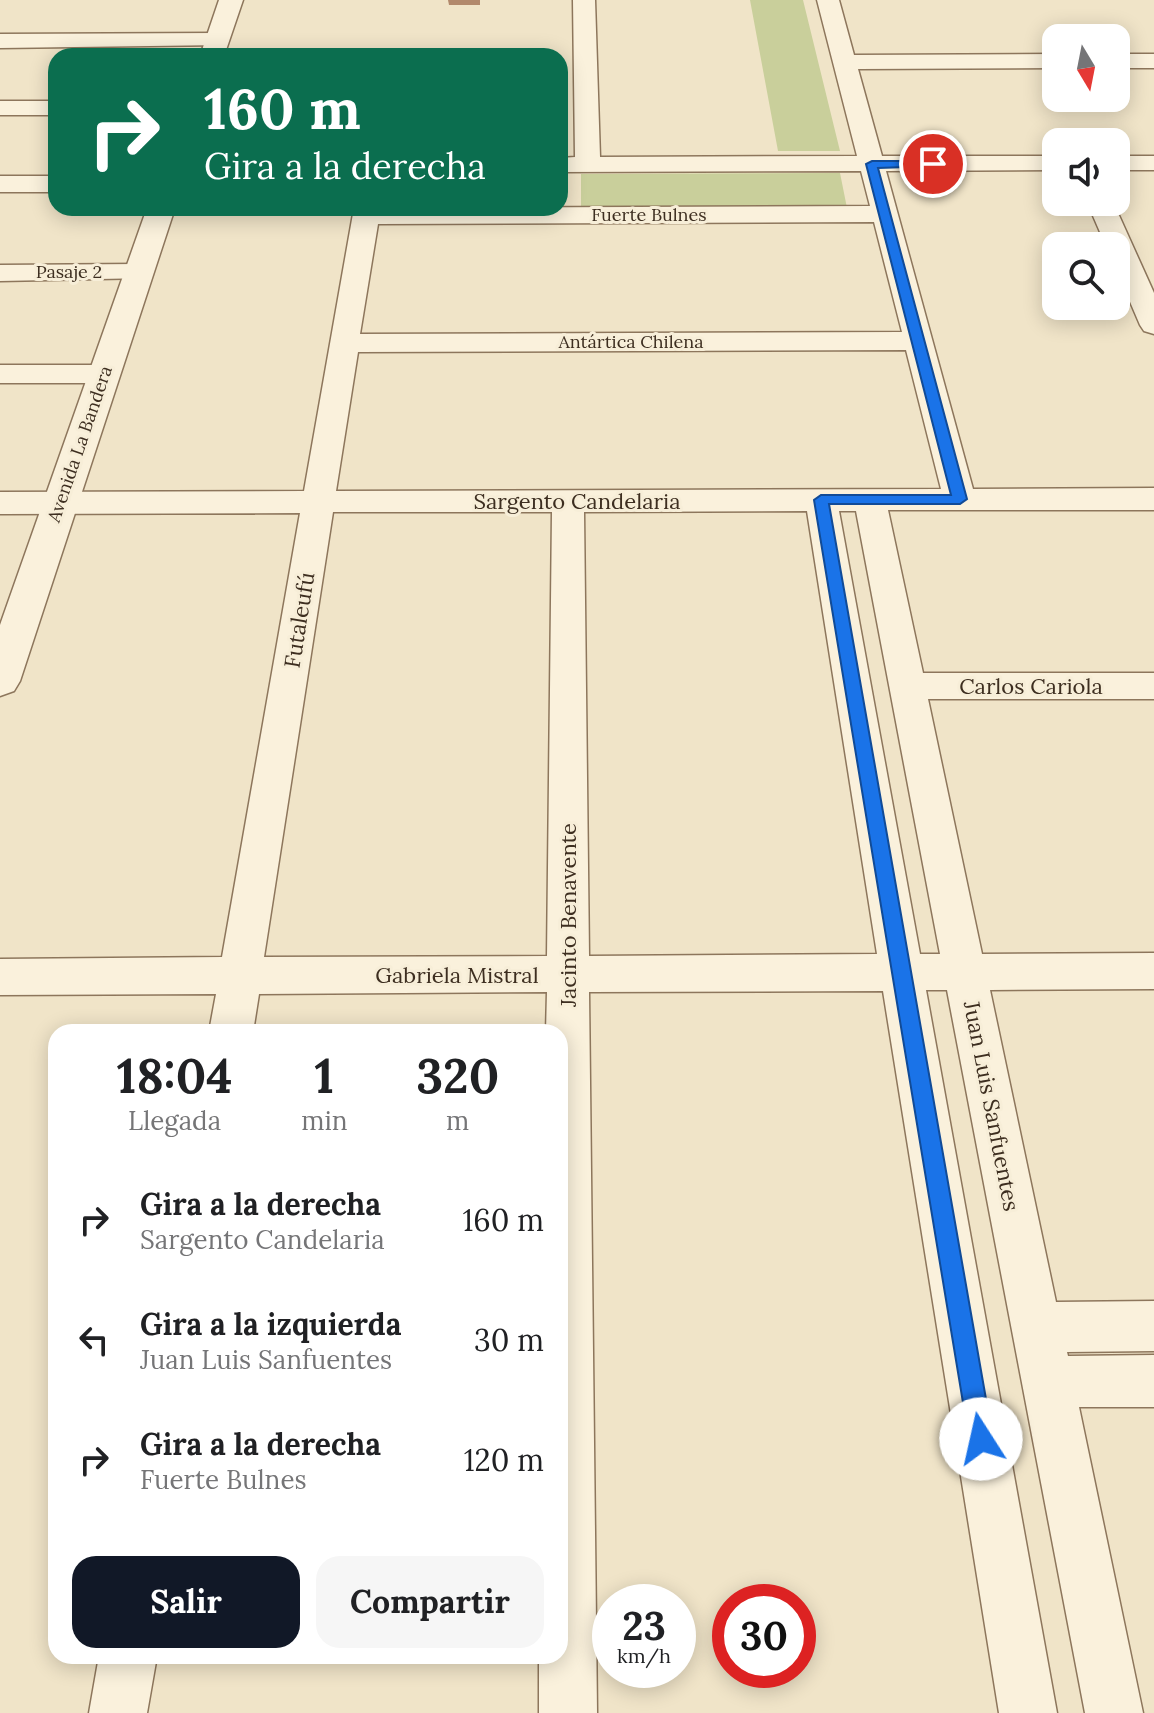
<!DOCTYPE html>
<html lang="es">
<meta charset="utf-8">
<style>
:root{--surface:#fff;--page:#f6f6f6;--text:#202124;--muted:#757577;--accent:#111827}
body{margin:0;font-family:Lora,serif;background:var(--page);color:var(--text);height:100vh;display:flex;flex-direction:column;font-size:30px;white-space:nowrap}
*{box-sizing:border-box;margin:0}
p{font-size:26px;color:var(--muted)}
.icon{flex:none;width:44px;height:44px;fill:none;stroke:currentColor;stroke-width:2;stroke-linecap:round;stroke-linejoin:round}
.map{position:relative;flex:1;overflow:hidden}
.panel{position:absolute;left:48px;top:1024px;width:520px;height:640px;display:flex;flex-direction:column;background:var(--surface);border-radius:24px;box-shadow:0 4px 20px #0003}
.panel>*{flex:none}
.top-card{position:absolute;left:48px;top:48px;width:520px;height:168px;border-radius:24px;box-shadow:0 4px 20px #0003;background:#0b6e4f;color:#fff;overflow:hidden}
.needle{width:52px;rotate:170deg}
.controls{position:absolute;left:1042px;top:24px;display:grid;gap:16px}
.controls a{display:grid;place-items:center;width:88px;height:88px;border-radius:16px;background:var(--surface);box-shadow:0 4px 20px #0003;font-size:40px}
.speed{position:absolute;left:592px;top:1584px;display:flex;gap:16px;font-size:40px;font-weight:700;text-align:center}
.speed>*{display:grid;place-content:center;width:104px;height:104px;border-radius:50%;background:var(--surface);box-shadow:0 4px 20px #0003;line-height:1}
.speed small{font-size:20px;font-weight:400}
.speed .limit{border:12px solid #d22;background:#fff;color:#111}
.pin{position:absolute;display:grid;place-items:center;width:68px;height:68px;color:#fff;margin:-34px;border:4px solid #fff;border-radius:50%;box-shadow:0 2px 8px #0007}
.me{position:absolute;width:88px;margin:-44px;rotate:350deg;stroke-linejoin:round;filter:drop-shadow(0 0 6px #0008)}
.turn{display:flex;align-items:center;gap:28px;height:168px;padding:0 24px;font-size:36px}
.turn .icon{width:104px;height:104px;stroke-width:2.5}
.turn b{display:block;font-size:56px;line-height:68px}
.eta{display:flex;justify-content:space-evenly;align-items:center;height:136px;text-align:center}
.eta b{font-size:48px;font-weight:700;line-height:56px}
.action{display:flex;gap:16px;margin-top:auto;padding:16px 24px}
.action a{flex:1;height:92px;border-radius:24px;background:var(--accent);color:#fff;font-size:32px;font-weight:700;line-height:92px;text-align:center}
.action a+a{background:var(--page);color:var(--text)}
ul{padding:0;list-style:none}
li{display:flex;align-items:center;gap:24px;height:120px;padding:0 24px}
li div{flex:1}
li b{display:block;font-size:30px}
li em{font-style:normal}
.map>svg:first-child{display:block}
.green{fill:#c9cf9b}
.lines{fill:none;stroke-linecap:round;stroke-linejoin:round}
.minor-casing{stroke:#8d765c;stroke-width:3}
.tertiary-casing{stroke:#8d765c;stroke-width:3}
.minor{fill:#faf1dc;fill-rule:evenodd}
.tertiary{fill:#faf1dc;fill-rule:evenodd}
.wall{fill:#b2896c}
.route{fill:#1a73e8;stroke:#114b97;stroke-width:2}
.labels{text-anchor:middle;stroke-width:6;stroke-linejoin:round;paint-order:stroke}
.far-street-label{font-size:18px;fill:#3d2e20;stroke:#f7eed8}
.street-label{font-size:22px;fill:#3d2e20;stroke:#f7eed8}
</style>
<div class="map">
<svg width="1154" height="1713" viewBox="0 0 1154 1713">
<rect width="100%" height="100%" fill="#f0e4c8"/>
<path class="green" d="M750 0H803L840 151H778Z
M840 173 847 208H581V174Z"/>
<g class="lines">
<defs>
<path id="minor" d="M573 0H595L600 157 857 156 817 0H839L854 55 1056 54V68L858 69 882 156H1056V170L886 171 973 489 1154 488V510H888L923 673H1154V699H928L982 954 1154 953V989L990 990 1056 1302 1154 1301V1351L1067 1352 1068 1356 1154 1355V1407H1079L1143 1713H1085L947 990H926L1057 1713H999L883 991 589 992 597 1713H539V1656H560V1032H546L547 992 259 994 253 1032H209L216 994 0 995V959L222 957 300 513 0 514V492L304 491 354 208 870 206 861 171 560 172V158L575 157ZM874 222 902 332 360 334 378 224ZM906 350 941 489 336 491 358 352ZM807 511 877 954 589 956 584 512ZM839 511H856L940 954H920ZM333 512H552L547 956 264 957Z
M217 33 225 35 228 40 225 45 0 48V34Z
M1116 54H1154V68H1116Z
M0 101H56V115H0Z
M1116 156H1154V170H1116Z
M0 176H56V192H0Z
M1087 202H1113L1154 293V334L1144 331 1140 325 1116 269V246H1106Z
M139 264 149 266 153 272 149 278 0 281V265Z
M0 365H104L114 368 119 374 114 380 104 383H0Z
M99 1656H157L147 1713H89Z"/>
<path id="tertiary" d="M219 0H243L224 56H200Z
M147 208H175L20 681 14 691 0 696V625Z"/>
</defs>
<use href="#minor" class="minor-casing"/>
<use href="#tertiary" class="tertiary-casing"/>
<use href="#minor" class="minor"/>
<use href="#tertiary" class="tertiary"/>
</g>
<path class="wall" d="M448 0H480V5H449Z"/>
<path class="route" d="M933 161 939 164 937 166 878 168 967 499 960 504H829L993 1439 990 1447 981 1451 973 1447 969 1439 814 500 821 495H951L866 164 872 161Z"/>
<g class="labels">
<g class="far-street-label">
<text x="649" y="221">Fuerte Bulnes</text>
<text x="69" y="278">Pasaje 2</text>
<text x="631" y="348">Antártica Chilena</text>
<text transform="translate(80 444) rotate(-71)" y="6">Avenida La Bandera</text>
</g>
<g class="street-label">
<text x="577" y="509">Sargento Candelaria</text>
<text transform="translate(299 620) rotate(-81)" y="8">Futaleufú</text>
<text x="1031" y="694">Carlos Cariola</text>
<text transform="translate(568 915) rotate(-90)" y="8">Jacinto Benavente</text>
<text x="457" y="983">Gabriela Mistral</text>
<text transform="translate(992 1106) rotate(79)" y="8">Juan Luis Sanfuentes</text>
</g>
</g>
</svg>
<div class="controls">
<a><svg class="needle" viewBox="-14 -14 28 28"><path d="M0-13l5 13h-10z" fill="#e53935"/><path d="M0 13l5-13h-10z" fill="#757577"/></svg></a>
<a><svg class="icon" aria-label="sound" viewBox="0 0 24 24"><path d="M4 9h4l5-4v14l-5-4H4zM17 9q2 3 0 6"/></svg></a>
<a><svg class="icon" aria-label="search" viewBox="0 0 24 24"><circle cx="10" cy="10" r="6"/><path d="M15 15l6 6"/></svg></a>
</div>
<div class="speed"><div>23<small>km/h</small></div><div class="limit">30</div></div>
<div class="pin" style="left:933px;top:164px;background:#d93025"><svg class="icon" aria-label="arrive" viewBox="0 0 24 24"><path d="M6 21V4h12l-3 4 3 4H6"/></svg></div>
<svg class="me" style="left:981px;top:1439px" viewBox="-20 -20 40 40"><circle r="19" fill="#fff"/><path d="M0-13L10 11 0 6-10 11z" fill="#1a73e8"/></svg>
<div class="top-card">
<div class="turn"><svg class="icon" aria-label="right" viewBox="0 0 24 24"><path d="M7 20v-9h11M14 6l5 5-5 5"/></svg><div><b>160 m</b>Gira a la derecha</div></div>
</div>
<section class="panel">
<div class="eta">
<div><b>18:04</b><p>Llegada</p></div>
<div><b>1</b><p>min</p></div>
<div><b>320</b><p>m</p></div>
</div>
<ul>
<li><svg class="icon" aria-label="right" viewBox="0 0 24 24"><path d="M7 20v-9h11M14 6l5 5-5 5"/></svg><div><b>Gira a la derecha</b><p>Sargento Candelaria</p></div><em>160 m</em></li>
<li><svg class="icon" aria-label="left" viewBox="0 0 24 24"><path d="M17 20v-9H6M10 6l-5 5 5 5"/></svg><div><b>Gira a la izquierda</b><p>Juan Luis Sanfuentes</p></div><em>30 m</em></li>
<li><svg class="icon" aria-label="right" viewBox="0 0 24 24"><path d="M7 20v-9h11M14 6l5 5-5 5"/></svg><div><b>Gira a la derecha</b><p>Fuerte Bulnes</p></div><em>120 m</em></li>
</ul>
<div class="action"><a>Salir</a><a>Compartir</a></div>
</section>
</div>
